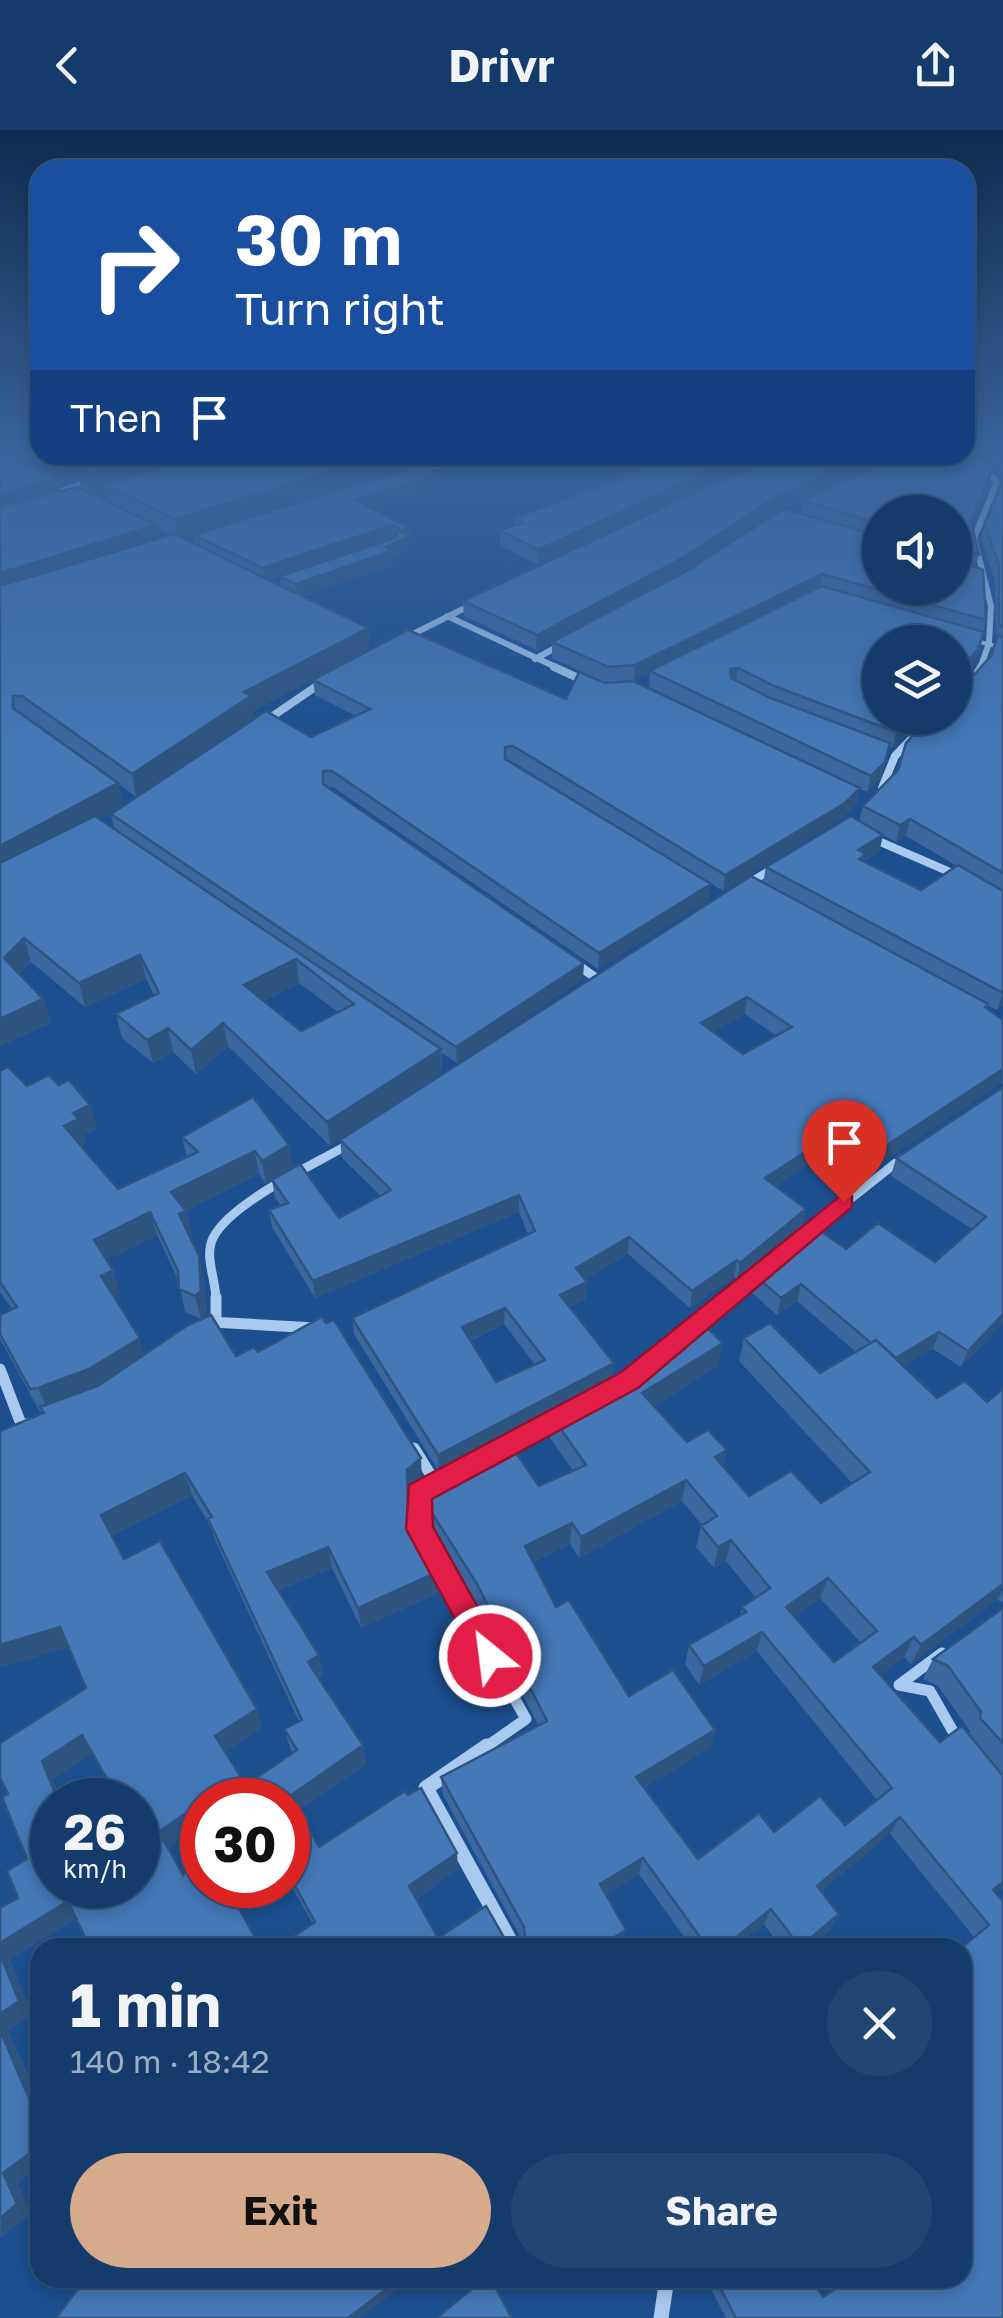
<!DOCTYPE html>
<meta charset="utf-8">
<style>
:root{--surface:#143b6b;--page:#214673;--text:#f1f3f6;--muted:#9dadc1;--line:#33557e;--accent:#d6ab8b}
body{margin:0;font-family:"Golos Text",sans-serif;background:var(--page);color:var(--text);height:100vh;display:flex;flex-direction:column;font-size:38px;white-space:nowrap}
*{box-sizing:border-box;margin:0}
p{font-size:32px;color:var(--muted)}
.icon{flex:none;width:55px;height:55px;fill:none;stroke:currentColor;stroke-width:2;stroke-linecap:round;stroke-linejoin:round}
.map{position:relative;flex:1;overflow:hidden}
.side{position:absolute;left:30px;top:1808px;width:942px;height:350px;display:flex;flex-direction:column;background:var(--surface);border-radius:30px;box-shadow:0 5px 15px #0003,0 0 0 2px var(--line)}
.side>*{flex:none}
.top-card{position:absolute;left:30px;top:30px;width:945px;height:305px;border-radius:30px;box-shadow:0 5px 15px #0003,0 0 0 2px var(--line);background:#1a4fa0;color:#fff;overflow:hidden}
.fabs{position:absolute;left:862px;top:365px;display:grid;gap:20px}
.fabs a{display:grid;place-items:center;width:110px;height:110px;border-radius:50%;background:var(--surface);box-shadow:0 5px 15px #0003,0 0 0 2px var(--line);font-size:50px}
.speed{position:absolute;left:30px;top:1648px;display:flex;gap:20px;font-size:50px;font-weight:700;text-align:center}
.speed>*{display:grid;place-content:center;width:130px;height:130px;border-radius:50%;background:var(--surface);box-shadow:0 5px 15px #0003,0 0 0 2px var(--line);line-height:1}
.speed small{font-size:25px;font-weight:400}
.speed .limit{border:15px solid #d22;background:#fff;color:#111}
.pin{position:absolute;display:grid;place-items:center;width:85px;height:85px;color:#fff;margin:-102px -42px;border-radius:50% 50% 50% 0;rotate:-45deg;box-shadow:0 0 10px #0007}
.pin .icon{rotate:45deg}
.me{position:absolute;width:110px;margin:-55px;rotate:331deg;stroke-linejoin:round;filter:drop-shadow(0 0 8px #0008)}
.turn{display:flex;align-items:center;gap:35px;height:210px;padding:0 40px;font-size:45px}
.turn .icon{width:130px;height:130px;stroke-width:2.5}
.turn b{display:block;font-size:70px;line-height:85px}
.then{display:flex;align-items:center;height:95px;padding:0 40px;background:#0003;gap:20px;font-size:38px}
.round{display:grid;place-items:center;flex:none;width:105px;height:105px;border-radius:52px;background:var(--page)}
.overview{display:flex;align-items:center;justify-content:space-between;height:170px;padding:0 40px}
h1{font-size:60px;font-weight:700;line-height:75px}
.button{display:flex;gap:20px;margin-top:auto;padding:20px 40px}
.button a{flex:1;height:115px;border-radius:60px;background:var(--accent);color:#111;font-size:40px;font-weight:700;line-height:115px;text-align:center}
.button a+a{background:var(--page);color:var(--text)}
header{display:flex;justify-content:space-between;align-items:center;height:130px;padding:0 40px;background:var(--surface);font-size:45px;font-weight:700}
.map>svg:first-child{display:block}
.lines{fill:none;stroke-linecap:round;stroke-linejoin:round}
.service{stroke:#a9c9ee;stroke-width:4}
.minor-far4{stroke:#a9c9ee;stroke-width:6}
.minor-far3{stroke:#a9c9ee;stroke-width:8}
.minor-far2{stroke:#a9c9ee;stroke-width:9}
.minor-far1{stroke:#a9c9ee;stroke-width:11}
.minor{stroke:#a9c9ee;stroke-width:15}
.wall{fill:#3a679d;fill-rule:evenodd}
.shaded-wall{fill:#305480}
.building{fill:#4478b7;stroke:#305480;stroke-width:2.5;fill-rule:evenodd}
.route{fill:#e11d48;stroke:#92132f;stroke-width:2.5}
</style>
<header><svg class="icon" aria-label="back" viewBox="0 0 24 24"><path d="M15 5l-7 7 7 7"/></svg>Drivr<svg class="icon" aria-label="share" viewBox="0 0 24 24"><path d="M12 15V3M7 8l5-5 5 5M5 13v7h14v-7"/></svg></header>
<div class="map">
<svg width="1003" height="2188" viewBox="0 0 1003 2188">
<rect width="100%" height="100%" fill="#1b4f8f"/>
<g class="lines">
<path class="service" d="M973 510 1003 518"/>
<path class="minor-far4" d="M421 341 471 325
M61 361 93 350
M447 486 560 539
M405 508 475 473
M535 529 564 513
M980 539 989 513 991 476 974 408 997 352 983 337"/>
<path class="minor-far3" d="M554 537 587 552
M978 542 981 537
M264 592 324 551
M882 658 895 626 931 588
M869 707 959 746
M744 756 777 736"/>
<path class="minor-far2" d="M572 831 596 848
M806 1104 902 1028
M216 1170C216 1150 204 1126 213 1108 231 1072 314 1035 349 1014
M728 1170 762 1141"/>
<path class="minor-far1" d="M216 1167V1189
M212 1192 316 1198
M692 1201 731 1167
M0 1239 21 1294H30
M414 1318 437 1355
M501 1320 557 1290
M438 1355 418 1363 419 1399 526 1589 483 1619
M942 1523 899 1555 930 1561 959 1612"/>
<path class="minor" d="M487 1616 426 1658 514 1818
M661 2188 667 2148"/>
</g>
<path class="wall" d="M0 319H40V325H410V337L237 391 441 357 372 379 410 398V420L393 428V435L303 467 368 498 369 519 253 581 254 588 136 667 118 654 123 676 99 689 114 699 111 684 311 607 356 586 315 565 313 550 566 569 606 553 552 528V512L801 384 803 370 965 325V319H1003V875L997 880 988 876 987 878 1003 890V954L1002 953 876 1036 862 1027 845 1040 828 1028 820 1034 815 1030 776 1056 802 1096 737 1150 734 1147 690 1178 628 1124 585 1149 586 1169 570 1177 614 1233 612 1249 718 1236 654 1276 687 1312 727 1320 723 1337 749 1366 821 1373 852 1353 739 1231 744 1208 820 1243 856 1222 797 1171 777 1185 750 1161 753 1144 846 1119 935 1132 972 1099 891 1046 896 1028 1003 957V1193L961 1237 933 1219 904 1236 937 1268 987 1272 1003 1259V1472L997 1470 911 1534 904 1527 880 1545 940 1612 969 1604 970 1601 938 1556 923 1549 933 1529 1003 1478V1644L992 1632 1003 1758 996 1763 1003 2188H726L705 2148H811L823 2167 962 2148 974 1807 890 1704 821 1761 830 1800 809 1818H781L764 1794 735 1818H692L639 1744 606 1764 623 1815 276 1818 313 1794 288 1750V1670H202L169 1718 183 1745 202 1755H251L233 1768 76 1788 10 1830 32 1885 8 1901 40 1972V2036L17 2053 31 2083 0 2108V1778L18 1768 27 1729 8 1664 86 1558 69 1517 2 1537 0 1534V1301L43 1283 42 1281 40 1282 0 1209V1185L12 1179 0 1162V941L27 956 59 955 90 975 97 999 84 1005 86 1013 81 1015 118 1059 187 1028 182 1007 289 1015 292 1038 339 1088 381 1066 342 1028 340 1010 763 753 766 737 859 691 863 676 898 640 962 558 991 526 996 510 995 451 981 408 985 394 1002 350 993 333 988 331 989 353 972 396 979 424 975 438 986 490 980 517 973 534 880 588H921L892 618 889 617 881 648 867 662 860 659 856 674 842 688 723 761 513 632H510L709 770 598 839 333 657H328L583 849 457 933 442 923V943L330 1016 228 916 196 944 173 922 153 933 122 908 116 884 154 865 146 849 85 877 31 832 19 844 43 869 51 893 0 916ZM79 348 81 359 61 361 59 351 64 353ZM105 361 107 372 94 365 104 362ZM880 382 955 458H880ZM157 399 170 405 158 409ZM194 405 196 415 183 408ZM280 447 281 456 270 450ZM650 543 649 557 798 629 633 551ZM883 705 896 712 906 706 957 736 921 760 864 731 879 722ZM299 853 338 882 301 901 263 871ZM745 884 776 906 743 924 713 902ZM259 1044 266 1054 272 1050 275 1068 281 1076 269 1080 272 1097 315 1168 519 1082 528 1104 352 1188 354 1204 438 1340 427 1375 428 1396 478 1475 538 1595 441 1647 443 1665 522 1810 515 1814 505 1809 438 1808 416 1769 458 1739 319 1717 298 1681 366 1634 363 1615 318 1548 323 1544 319 1525 278 1460 332 1438 361 1498 443 1461 409 1382V1362L422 1350 258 1222 236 1226 145 1224 114 1166 120 1163 113 1140 107 1130 157 1105 179 1152 185 1182 201 1189 207 1184 204 1149 189 1105 192 1104 186 1081ZM504 1194 535 1235 496 1252 470 1211ZM549 1283 548 1305 573 1341 539 1356 504 1307ZM192 1365 210 1396 215 1410 299 1592 284 1599 292 1623 246 1655 225 1622 262 1598 124 1429 112 1406ZM682 1371 702 1395 701 1396 696 1417 714 1438 726 1431 756 1468 742 1477 740 1485 689 1515 685 1534 699 1555 757 1521 877 1670 845 1695 774 1702 698 1729 644 1658 710 1618 715 1600 629 1566 556 1477 533 1432 570 1414 579 1428ZM820 1468 861 1513 834 1532 794 1487ZM92 1624 116 1667 52 1755 53 1649Z
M665 325H772L538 435 500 415V400L515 395V388L618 350V346Z
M776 325H897L777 380 680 443 536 520 464 486 463 471Z"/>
<path class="shaded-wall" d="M86 325H150L77 342 79 348 64 353 60 333Z
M157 325H223L104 355 105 361 90 366 86 346Z
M385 325H410V337L179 410 175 389Z
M744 325H772L538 435V420Z
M869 325H897L777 380 680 443 536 520 537 505 779 365Z
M993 338 989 353 967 407 971 392Z
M441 344V357L356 384 355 370Z
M58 348 63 368 0 387V366Z
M156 395 160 416 0 466V443Z
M391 395 392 408 265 452 263 438Z
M410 398V420L393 428V435L298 469 296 454 386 417 400 401Z
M822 444 819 459 634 551 635 535Z
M368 498 369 519 253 581 254 588 136 667 132 644 244 562Z
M984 502 973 534 955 557V546Z
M738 538 736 553 728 555 730 539Z
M909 588H921L892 618 896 602Z
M890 613 881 648 867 662 871 646Z
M118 653 123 676 0 742V716Z
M860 658 856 674 842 688 723 761 725 745Z
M910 689 906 706 896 712 900 695Z
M883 705 879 722 864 731 862 741 858 720Z
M711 754 709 770 598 839 599 823Z
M24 808 31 832 12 852 4 828Z
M140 825 146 849 85 877 79 853Z
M296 829 299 853 248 878 244 855Z
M584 833 583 849 457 933 456 917Z
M1003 863V875L997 880Z
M747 867 745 884 699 910 701 893Z
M43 869 51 893 0 916V889Z
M223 893 228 916 196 944 191 920Z
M168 898 173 922 153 933 147 910Z
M441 919 442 943 330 1016 327 992Z
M1003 939 1002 953 876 1036 881 1019Z
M90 975 97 999 84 1005 86 1013 72 1020 64 996 73 983Z
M867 1010 862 1027 845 1040 849 1023Z
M832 1011 828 1028 820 1034 824 1016Z
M819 1013 815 1030 762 1065 765 1048Z
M289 1015 292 1038 266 1054 262 1031Z
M255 1021 259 1044 186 1081 192 1104 185 1108 171 1062Z
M519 1065V1082L315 1168 313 1151Z
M806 1079 802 1096 737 1150 740 1133Z
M150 1082 157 1105 102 1133 94 1110Z
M629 1107 628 1124 575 1155 576 1138Z
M199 1126 204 1149 207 1184 201 1189 195 1166Z
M737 1130 734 1147 690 1178 692 1161Z
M113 1140 120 1163 108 1169 101 1146Z
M587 1152 586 1169 560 1182V1165Z
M801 1154 797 1171 777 1185 781 1168Z
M505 1178 504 1194 462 1214V1197Z
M1003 1184V1193L961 1237 968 1221Z
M939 1202 933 1219 886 1247 892 1230Z
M140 1208 147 1231 98 1262 48 1280 38 1258Z
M723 1213 718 1236 639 1286 642 1263Z
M614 1233 612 1249 439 1341 438 1325Z
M727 1320 722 1342 715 1327Z
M421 1328 422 1350 409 1362 410 1400 407 1340Z
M185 1343 192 1365 110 1407 101 1385Z
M686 1350 682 1371 579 1428 581 1407Z
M572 1393 570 1414 524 1436 525 1416Z
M731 1410 726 1431 714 1438 718 1417Z
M328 1417 332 1438 272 1462 267 1442Z
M442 1440 443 1461 361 1498 358 1478Z
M828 1448 820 1468 779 1497 786 1477Z
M1003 1454V1460L997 1470 911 1534 921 1515Z
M60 1497 70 1517 2 1537 0 1534V1515Z
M762 1502 757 1521 699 1555 704 1536Z
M914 1507 904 1527 864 1557 873 1537Z
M319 1525 323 1544 312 1551 308 1532Z
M257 1579 262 1598 222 1624 215 1606Z
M715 1600 710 1618 633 1665 636 1647Z
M82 1605 92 1624 53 1649 62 1670H58L42 1631Z
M363 1615 366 1634 295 1683 290 1666Z
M202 1672V1694L168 1718 159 1702Z
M900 1687 890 1704 809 1772 817 1756Z
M457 1723 458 1739 411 1772 409 1756Z
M643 1728 639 1744 597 1770 600 1754Z
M1003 1752V1758L981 1775 993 1760Z
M226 1755H251L232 1769Z
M68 1771 79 1786 10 1830 32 1885 8 1901 40 1975 33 1978 0 1900V1813Z
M771 1779 764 1794 735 1818H723Z
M839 1784 830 1800 809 1818H799Z
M626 1800 623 1815 618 1818H597Z
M40 2016V2036L17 2053 31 2083 0 2108 3 2043Z
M401 2148H412L360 2188H348Z"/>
<path class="building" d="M996 319H1003V331Z
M0 320 58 348 0 366Z
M965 320 988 330 993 338 971 392 979 424 958 418 955 422V382H880V394L803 370 900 325H965Z
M42 325H86L60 333Z
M132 325H157L86 346 77 342Z
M198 325H385L175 389 104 355Z
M665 325H744L538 420 500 400 523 393 515 388 623 348 618 346Z
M776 325H869L779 365 682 428 537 505 463 471Z
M423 334 441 344 355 370 410 398 400 401 409 406 386 417 392 421 296 454 280 446 395 408 399 398 391 395 263 438 194 405Z
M1003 349V497L999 494V435L985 394Z
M77 357 156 395 0 443V377Z
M783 379 880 406V458H955V430L983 440 986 490 822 444 635 535 608 537 552 512 689 440Z
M174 404 368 498 244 562 251 566 132 644 22 566H13V578L118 653 0 716V456Z
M822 456 984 502 978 519 955 546V512H880V588H909L896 602 774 556 738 538 730 539 731 548 768 567 890 613 885 632 871 646 650 541Z
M408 500 566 569 579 542 605 553 633 551 860 658 845 673 725 745 513 616 505 617V629L711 754 599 823 332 641H323V654L584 833 456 917 111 684 266 581 311 607 370 579 313 550Z
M998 505 1003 507V743L910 689 900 695 863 676 898 640 906 613 930 588H955V558H962L991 526Z
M95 686 441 919 327 992 223 893 191 920 168 898 147 910 116 884 159 863 140 825 79 853 24 808 4 828 43 869 0 889V733ZM296 829 354 874 301 901 244 855Z
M851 686 883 705 858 720 866 724 859 729 921 760 958 735 1003 761V863L766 737Z
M751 746 988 874 985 877 1003 890V939L881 1019 867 1010 849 1023 832 1011 824 1016 819 1013 765 1048 806 1079 740 1133 737 1130 692 1161 629 1107 576 1138 587 1152 560 1165 614 1233 438 1325 352 1188 535 1101 519 1065 313 1151 269 1080 288 1073 272 1050 300 1034 339 1088 391 1060 340 1010ZM747 867 792 897 743 924 701 893ZM505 1178 545 1230 496 1252 462 1197Z
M8 937 27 956 49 945 59 955 69 950 90 975 73 983 79 989 64 996 118 1059 198 1022 182 1007 253 967 289 1015 262 1031 255 1021 171 1062 186 1081 179 1084 199 1126 201 1161 195 1166 179 1159 178 1141 150 1082 94 1110 113 1140 101 1146 140 1208 89 1239 38 1258 30 1259 0 1204V1185L17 1177 0 1152V941Z
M1003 957V1184L968 1221 939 1202 896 1228 876 1210 871 1213 801 1154 781 1168 753 1144 812 1095 846 1119 878 1093 935 1132 986 1087 896 1028Z
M211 1185 236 1226 254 1217 258 1222 322 1187 326 1193 334 1190 421 1328 407 1340 408 1379 442 1440 358 1478 328 1417 267 1442 319 1525 308 1532 363 1615 290 1666 319 1717 405 1661 408 1665 421 1658 457 1723 409 1756 438 1808 486 1776 505 1809 515 1814 525 1808 524 1797 441 1647 547 1591 477 1454 427 1375 426 1347 504 1306 539 1356 586 1335 549 1282 636 1236 698 1189 723 1213 642 1263 687 1312 708 1300 727 1320 715 1327 749 1366 791 1341 821 1373 870 1342 744 1208 770 1193 820 1243 876 1210 937 1268 965 1251 987 1272 1003 1259V1454L921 1515 914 1507 873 1537 940 1612 962 1596 1003 1646V1752L993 1760 1003 1771V2188H736L715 2148H811L823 2167 852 2148H962L961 1818 989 1795 900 1687 817 1756 839 1784 800 1817 771 1779 723 1818H708L643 1728 600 1754 626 1800 597 1818H276L315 1792 288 1743V1670H212L210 1667 202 1670V1672L159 1702 183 1745 202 1731V1755H226L261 1818H90L68 1771 0 1813V1778L18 1768 7 1741 27 1729 2 1667 8 1664 0 1648V1613L86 1558 60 1497 0 1515V1301L44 1283 40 1277 98 1256 188 1195ZM185 1343 212 1387 208 1389 302 1590 284 1599 297 1620 246 1655 215 1606 257 1579 160 1411 124 1429 101 1385ZM686 1350 717 1386 701 1396 718 1417 731 1410 770 1458 742 1477 746 1482 689 1515 704 1536 762 1502 892 1658 845 1695 820 1666 774 1702 759 1683 698 1729 636 1647 715 1600 673 1540 629 1566 569 1470 556 1477 525 1416 572 1393 581 1407ZM828 1448 877 1501 834 1532 786 1477ZM82 1605 117 1666 112 1670H138V1755H52V1670H58L42 1631Z
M1003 1478V1613L980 1588 981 1582 948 1536 933 1529Z
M0 1824 19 1871 0 1884Z
M0 1900 33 1978 40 1972V2016L3 2043 17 2074 0 2088Z
M86 2148H319L321 2152 328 2148H401L348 2188H56Z
M485 2148H490L512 2188H439L438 2187Z"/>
<linearGradient id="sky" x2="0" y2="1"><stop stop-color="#0f2b4f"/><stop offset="0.51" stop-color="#39639b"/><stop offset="1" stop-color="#39639b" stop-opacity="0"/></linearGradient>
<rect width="1003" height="626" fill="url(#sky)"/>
<path class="route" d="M844 1063 852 1066V1077L638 1258 432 1369 433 1397 505 1526 500 1535 490 1539 480 1535 406 1399 409 1355 620 1243Z"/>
</svg>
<div class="fabs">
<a><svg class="icon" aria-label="sound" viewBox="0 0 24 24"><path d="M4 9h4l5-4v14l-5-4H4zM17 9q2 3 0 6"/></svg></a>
<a><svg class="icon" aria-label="layers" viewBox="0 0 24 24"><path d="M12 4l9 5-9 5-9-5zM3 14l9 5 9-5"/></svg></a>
</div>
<div class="speed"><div>26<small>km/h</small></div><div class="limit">30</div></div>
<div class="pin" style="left:844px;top:1072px;background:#d93025"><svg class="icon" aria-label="arrive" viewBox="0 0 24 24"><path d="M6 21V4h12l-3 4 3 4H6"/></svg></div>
<svg class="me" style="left:490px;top:1526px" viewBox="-20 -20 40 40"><circle r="17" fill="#e11d48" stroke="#fff" stroke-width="3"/><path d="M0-11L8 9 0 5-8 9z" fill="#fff"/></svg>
<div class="top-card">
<div class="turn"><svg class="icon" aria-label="right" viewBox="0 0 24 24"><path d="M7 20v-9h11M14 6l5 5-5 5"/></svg><div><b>30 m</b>Turn right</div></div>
<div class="then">Then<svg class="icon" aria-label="arrive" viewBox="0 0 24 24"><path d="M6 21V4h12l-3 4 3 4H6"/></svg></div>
</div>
<section class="side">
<div class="overview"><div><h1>1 min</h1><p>140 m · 18:42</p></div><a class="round"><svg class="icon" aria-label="close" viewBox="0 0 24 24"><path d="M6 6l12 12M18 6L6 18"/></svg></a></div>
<div class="button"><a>Exit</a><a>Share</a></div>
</section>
</div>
